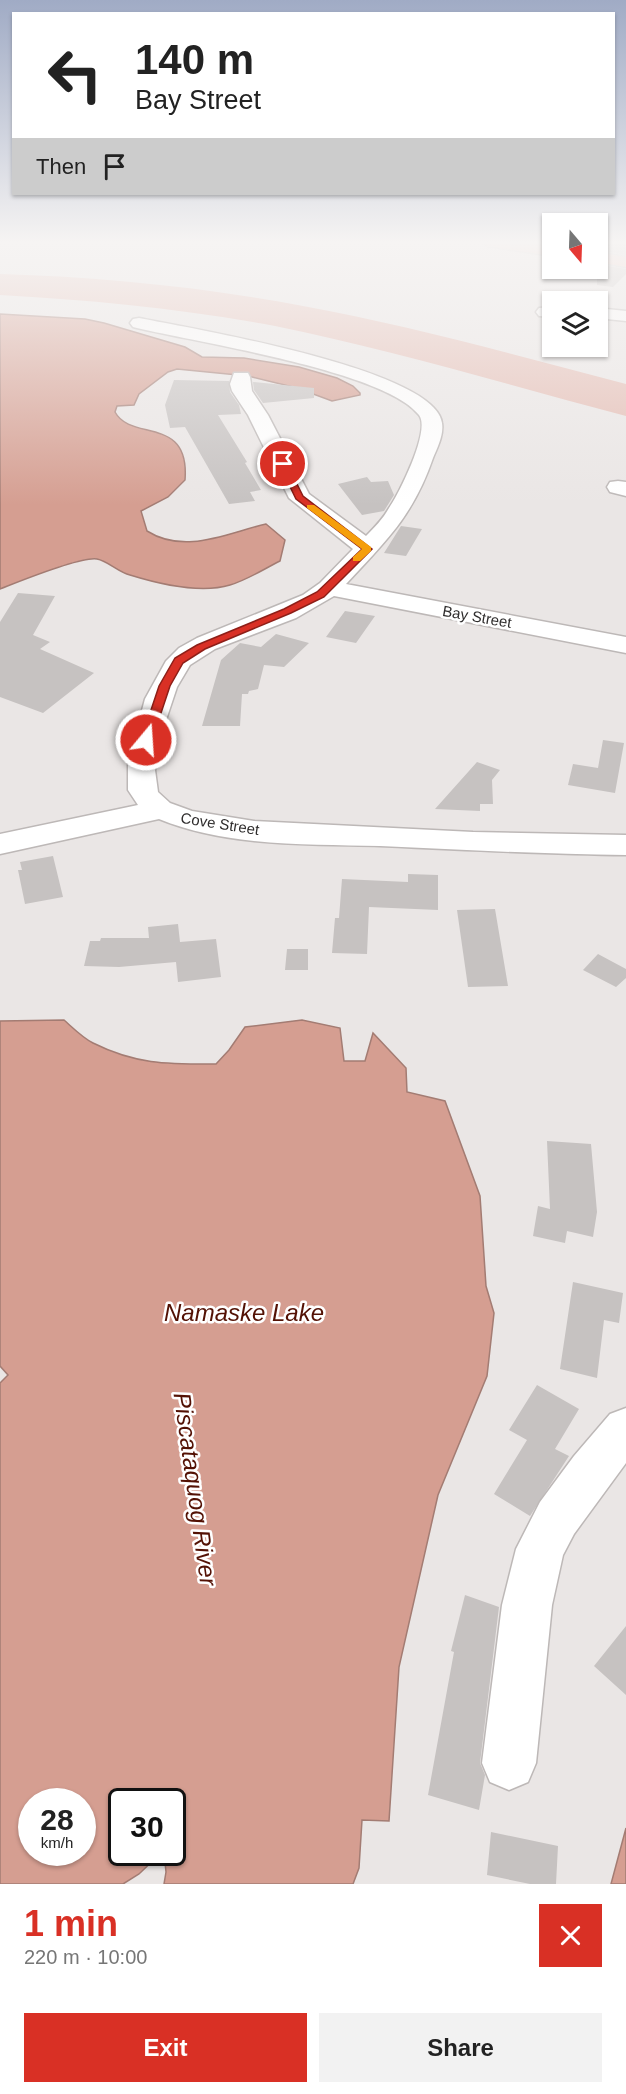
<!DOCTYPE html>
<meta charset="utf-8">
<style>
:root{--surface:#fff;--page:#f2f2f2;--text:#222;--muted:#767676;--accent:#d93025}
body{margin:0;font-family:Helvetica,sans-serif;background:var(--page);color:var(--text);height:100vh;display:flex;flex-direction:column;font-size:22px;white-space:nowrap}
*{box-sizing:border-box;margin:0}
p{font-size:20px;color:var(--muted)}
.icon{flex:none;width:33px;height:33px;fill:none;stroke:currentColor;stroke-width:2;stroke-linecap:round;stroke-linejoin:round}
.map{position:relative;height:1884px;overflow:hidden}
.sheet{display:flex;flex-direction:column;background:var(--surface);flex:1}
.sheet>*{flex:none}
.top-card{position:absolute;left:12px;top:12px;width:603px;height:183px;border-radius:0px;box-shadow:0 2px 4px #0004;background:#fff;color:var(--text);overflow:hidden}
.needle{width:39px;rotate:161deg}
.buttons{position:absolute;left:542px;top:213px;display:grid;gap:12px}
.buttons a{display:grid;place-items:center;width:66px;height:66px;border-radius:0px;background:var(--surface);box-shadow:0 2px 4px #0004;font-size:30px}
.speed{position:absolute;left:18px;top:1788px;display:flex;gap:12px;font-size:30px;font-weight:700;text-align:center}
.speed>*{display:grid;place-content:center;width:78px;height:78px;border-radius:50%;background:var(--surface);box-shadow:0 2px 4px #0004;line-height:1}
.speed small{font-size:15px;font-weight:400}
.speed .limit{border:3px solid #111;border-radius:9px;background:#fff;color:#111}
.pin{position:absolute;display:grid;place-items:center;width:51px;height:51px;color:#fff;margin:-26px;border:3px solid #fff;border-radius:50%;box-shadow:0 2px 6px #0007}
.me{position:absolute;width:66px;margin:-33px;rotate:18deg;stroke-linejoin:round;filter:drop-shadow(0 0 4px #0008)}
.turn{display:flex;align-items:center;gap:21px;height:126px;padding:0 24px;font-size:27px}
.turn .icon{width:78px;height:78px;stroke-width:2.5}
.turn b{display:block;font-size:42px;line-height:51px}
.then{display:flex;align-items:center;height:57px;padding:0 24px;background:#0003;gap:12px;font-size:22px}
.round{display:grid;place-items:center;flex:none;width:63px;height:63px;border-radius:0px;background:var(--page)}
.headline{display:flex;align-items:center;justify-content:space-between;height:102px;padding:0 24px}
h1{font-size:36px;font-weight:800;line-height:45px;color:var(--accent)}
.cta{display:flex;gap:12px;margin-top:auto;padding:12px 24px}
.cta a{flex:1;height:69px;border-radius:0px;background:var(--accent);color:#fff;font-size:24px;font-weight:800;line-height:69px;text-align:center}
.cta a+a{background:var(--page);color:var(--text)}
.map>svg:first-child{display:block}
.green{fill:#e4bcb3}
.water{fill:#d59e91;stroke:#a37c73;stroke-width:1.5;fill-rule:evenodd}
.building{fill:#c6c2c1}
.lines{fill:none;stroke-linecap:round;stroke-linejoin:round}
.minor-casing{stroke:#bdb8b7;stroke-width:3}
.major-casing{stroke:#c5c4c4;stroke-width:3}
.minor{fill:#fff;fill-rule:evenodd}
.major{fill:#f3c3b8;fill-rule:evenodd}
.route{fill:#d93025;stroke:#8d1f18;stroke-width:1.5}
.slow{fill:#f59e0b}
.labels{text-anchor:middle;stroke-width:5;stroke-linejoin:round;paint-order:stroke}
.far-street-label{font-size:15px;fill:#2f2d2d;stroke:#fff}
.near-water-label{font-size:24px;font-style:italic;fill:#531104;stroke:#fff}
</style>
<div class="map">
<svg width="626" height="1884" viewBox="0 0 626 1884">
<rect width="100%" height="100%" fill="#eae6e5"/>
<path class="green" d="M0 274C101 277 203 287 303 306 412 326 519 356 626 384V416C509 385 393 350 275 326 184 309 92 300 0 295Z"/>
<path class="water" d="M0 314 85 319 104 323 185 347 202 357 244 358 299 367 337 378 353 386 360 393V395L332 401 297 388 248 376 177 369 168 372 139 394 134 405 117 406 115 412C131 442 190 415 185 480L168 497 141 511 147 531C185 555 227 533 266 524L285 540 280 561C264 569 247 580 230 585 200 594 159 584 130 575 118 572 108 561 97 559 81 556 18 582 0 589Z
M64 1020C73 1028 83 1038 93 1043 137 1065 169 1064 216 1064L229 1050 245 1027 302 1020 340 1028 344 1061H365L373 1033 406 1068 407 1092 445 1101 480 1196 486 1286 494 1313 487 1376 438 1495 399 1667 389 1821 362 1820 359 1868 353 1884H164L166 1872 164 1853 172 1852V1802H122V1852L161 1853 139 1874 123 1884H0V1383L8 1375 0 1366V1021ZM32 1802H82V1852H32Z
M626 1828V1884H611Z"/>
<path class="building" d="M597 241H626V255L597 250Z
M597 264 626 269V274L613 287 597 285Z
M174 380 229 381 230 392 239 405 241 414 218 415 247 462 245 463 261 490 250 492 255 501 229 504 185 427 170 428 165 405Z
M253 382 314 388V398L263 403 254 390Z
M367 477 371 482 388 481 394 495 384 511 362 515 338 484Z
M401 526 422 529 406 556 384 553Z
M18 593 55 596 33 635 50 642 40 649 94 673 43 713 0 697V622Z
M345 611 375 616 356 643 326 637Z
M276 634 309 643 284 667 264 665 258 689 249 691 248 694H242L240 726H202L221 660 240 643 261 647Z
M603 740 624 743 615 793 568 785 573 764 598 768Z
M477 762 500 770 492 780 493 804H480V811L435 809Z
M53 856 63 897 25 904 18 870H22L20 862Z
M408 874 438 875V910L369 907 367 954 332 953 335 918H339L342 879 408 882Z
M495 909 508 986 468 987 457 910Z
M178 924 180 942 216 939 221 977 178 982 176 962 119 967 84 966 90 941H100L101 938H149L148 927Z
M287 949H308V970H285Z
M598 954 626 969V978L616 987 583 970Z
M547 1141 591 1144 597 1212 593 1237 567 1231 565 1243 533 1236 538 1206 550 1209Z
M573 1282 623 1293 619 1323 604 1320 597 1378 560 1369Z
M537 1385 579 1409 555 1449 569 1456 530 1516 494 1494 527 1440 509 1430Z
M465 1595 499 1607 480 1763 485 1775 479 1810 428 1795 454 1652 451 1651Z
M626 1626V1695L594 1666Z
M491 1832 558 1846 556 1884H530L487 1875Z"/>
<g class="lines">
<defs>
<path id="minor" d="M552 307V317L539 316 536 312 539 308Z
M597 308 626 311V321L597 318Z
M139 318C189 328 436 369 442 423 444 435 437 448 433 458 413 516 386 541 346 584L626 637V653L334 596 296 618 215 649 190 665 177 687 165 723 155 770 158 792 170 803 192 811 254 821 473 832 626 835V855C544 854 462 850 380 846 307 844 228 847 159 819L0 854V834L138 805 128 790V763L145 699 166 661 179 648 197 638 303 595 320 583 353 549 289 498 248 415 232 391 230 384 234 373H248L250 377 252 391 268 415 309 494 366 536C374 528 383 519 389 508 399 494 431 430 419 415 384 370 193 342 133 327L130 323 133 319Z
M618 481 626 482V496L610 492 607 487 610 482Z
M626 1408V1463L574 1534 563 1555 552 1605 536 1763 528 1782 509 1790 490 1782 482 1763 502 1605 516 1549 540 1502 574 1456 610 1414Z"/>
<path id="major" d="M480 241H519L552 246V256L488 246Z
M597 252 626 257V267L597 262Z"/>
</defs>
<use href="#minor" class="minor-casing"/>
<use href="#major" class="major-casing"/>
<use href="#minor" class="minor"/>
<use href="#major" class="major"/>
</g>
<linearGradient id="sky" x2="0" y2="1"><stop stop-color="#a0abc5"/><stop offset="0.48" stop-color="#f6f4f3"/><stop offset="1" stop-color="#f6f4f3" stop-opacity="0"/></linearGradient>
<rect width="626" height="505" fill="url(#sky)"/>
<path class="route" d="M280 462 287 464 303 496 372 549 324 597 291 613 205 649 183 663 170 686 152 740 150 742H142L141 740 159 686 175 658 197 645 284 609 317 592 362 549 296 499 279 464Z"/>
<path class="slow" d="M307 505H314L371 547V551L360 561H353V557L362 549 307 508Z"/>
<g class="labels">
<g class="far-street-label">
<text transform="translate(477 617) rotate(10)" y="5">Bay Street</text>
<text transform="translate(220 824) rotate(9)" y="5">Cove Street</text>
</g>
<g class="near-water-label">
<text x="244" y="1321">Namaske Lake</text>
<text transform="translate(195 1489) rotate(82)" y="8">Piscataquog River</text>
</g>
</g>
</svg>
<div class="buttons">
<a><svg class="needle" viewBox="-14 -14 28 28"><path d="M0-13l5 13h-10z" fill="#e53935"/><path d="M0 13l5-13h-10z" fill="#767676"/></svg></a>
<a><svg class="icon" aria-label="layers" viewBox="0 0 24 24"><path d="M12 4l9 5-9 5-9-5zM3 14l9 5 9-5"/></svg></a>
</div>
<div class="speed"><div>28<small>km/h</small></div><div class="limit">30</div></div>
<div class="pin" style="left:283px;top:464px;background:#d93025"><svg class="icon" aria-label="arrive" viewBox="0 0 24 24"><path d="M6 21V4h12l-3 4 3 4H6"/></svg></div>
<svg class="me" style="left:146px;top:740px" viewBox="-20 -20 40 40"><circle r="17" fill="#d93025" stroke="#fff" stroke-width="3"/><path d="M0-11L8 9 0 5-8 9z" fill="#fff"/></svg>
<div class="top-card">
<div class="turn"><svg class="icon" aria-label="left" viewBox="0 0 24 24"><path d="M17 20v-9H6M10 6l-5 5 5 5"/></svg><div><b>140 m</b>Bay Street</div></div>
<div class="then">Then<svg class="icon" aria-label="arrive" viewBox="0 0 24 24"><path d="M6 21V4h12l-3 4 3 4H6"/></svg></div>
</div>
</div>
<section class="sheet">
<div class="headline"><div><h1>1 min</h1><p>220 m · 10:00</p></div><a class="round" style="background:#d93025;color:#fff"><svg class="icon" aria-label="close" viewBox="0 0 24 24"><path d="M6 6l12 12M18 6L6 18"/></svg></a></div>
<div class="cta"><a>Exit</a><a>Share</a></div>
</section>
